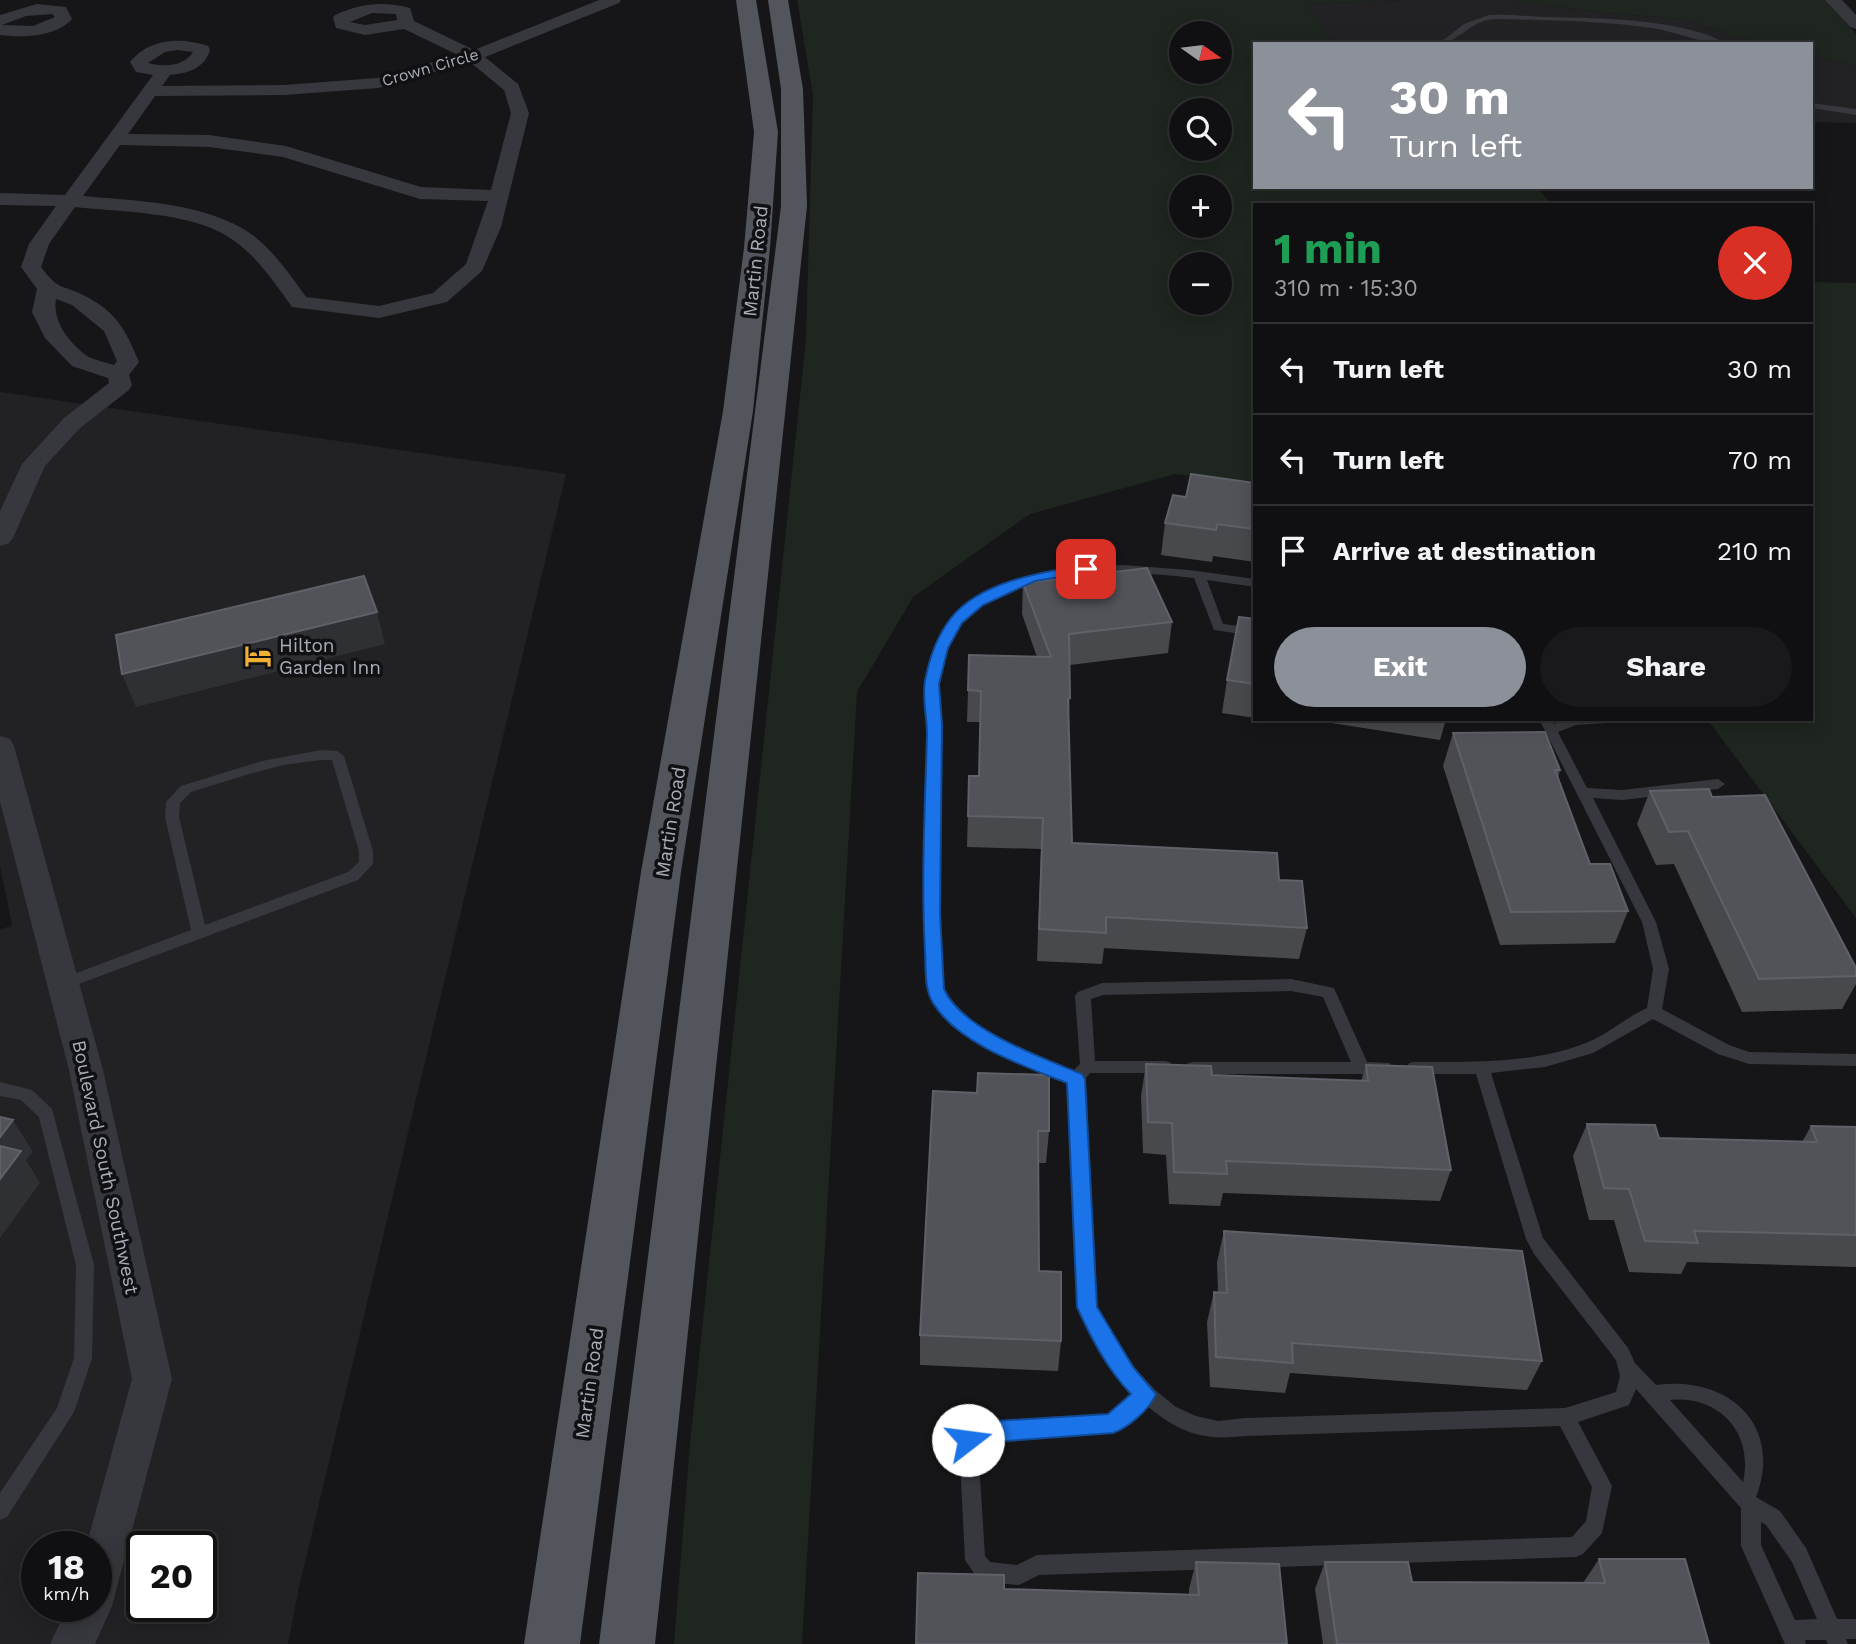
<!DOCTYPE html>
<meta charset="utf-8">
<style>
:root{--surface:#101012;--page:#19191b;--text:#f1f3f6;--muted:#9c9d9f;--line:#303032;--accent:#8c9099}
body{margin:0;font-family:"Work Sans",sans-serif;background:var(--page);color:var(--text);height:100vh;display:flex;flex-direction:column;font-size:26px;white-space:nowrap}
*{box-sizing:border-box;margin:0}
p{font-size:23px;color:var(--muted)}
.icon{flex:none;width:38px;height:38px;fill:none;stroke:currentColor;stroke-width:2;stroke-linecap:round;stroke-linejoin:round}
.map{position:relative;flex:1;overflow:hidden}
.details{position:absolute;left:1253px;top:203px;width:560px;height:518px;display:flex;flex-direction:column;background:var(--surface);border-radius:0px;box-shadow:0 4px 18px #0003,0 0 0 2px var(--line)}
.details>*{flex:none}
.hud{position:absolute;left:1253px;top:42px;width:560px;height:147px;border-radius:0px;box-shadow:0 4px 18px #0003,0 0 0 2px var(--line);background:#8c9099;color:#fff;overflow:hidden}
.needle{width:46px;rotate:104deg}
.fabs{position:absolute;left:1169px;top:21px;display:grid;gap:14px}
.fabs a{display:grid;place-items:center;width:63px;height:63px;border-radius:50%;background:var(--surface);box-shadow:0 4px 18px #0003,0 0 0 2px var(--line);font-size:35px}
.speed{position:absolute;left:21px;top:1531px;display:flex;gap:14px;font-size:35px;font-weight:700;text-align:center}
.speed>*{display:grid;place-content:center;width:91px;height:91px;border-radius:50%;background:var(--surface);box-shadow:0 4px 18px #0003,0 0 0 2px var(--line);line-height:1}
.speed small{font-size:18px;font-weight:400}
.speed .limit{border:4px solid #111;border-radius:10px;background:#fff;color:#111}
.pin{position:absolute;display:grid;place-items:center;width:60px;height:60px;color:#fff;margin:-30px;border-radius:14px;box-shadow:0 4px 10px #0006}
.me{position:absolute;width:77px;margin:-38px;rotate:75deg;stroke-linejoin:round;filter:drop-shadow(0 0 5px #0008)}
.turn{display:flex;align-items:center;gap:24px;height:147px;padding:0 21px;font-size:32px}
.turn .icon{width:91px;height:91px;stroke-width:2.5}
.turn b{display:block;font-size:49px;line-height:60px}
.round{display:grid;place-items:center;flex:none;width:74px;height:74px;border-radius:37px;background:var(--page)}
.overview{display:flex;align-items:center;justify-content:space-between;height:119px;padding:0 21px}
h1{font-size:42px;font-weight:700;line-height:52px;color:#1e9e55}
.action{display:flex;gap:14px;margin-top:auto;padding:14px 21px}
.action a{flex:1;height:80px;border-radius:42px;background:var(--accent);color:#fff;font-size:28px;font-weight:700;line-height:80px;text-align:center}
.action a+a{background:var(--page);color:var(--text)}
ul{padding:0;list-style:none}
li{display:flex;align-items:center;gap:21px;height:91px;padding:0 21px;border-top:2px solid var(--line)}
li div{flex:1}
li b{display:block;font-size:26px}
li em{font-style:normal}
.map>svg:first-child{display:block}
.built{fill:#222225;fill-rule:evenodd}
.green{fill:#1e261f;fill-rule:evenodd}
.lines{fill:none;stroke-linecap:round;stroke-linejoin:round}
.lane{fill:#37383d;fill-rule:evenodd}
.street{fill:#37383d;fill-rule:evenodd}
.primary{fill:#53555c;fill-rule:evenodd}
.wall{fill:#47494d}
.shaded-wall{fill:#2f3033}
.building{fill:#525359;stroke:#5f6168;stroke-width:2}
.route{fill:#1a73e8;stroke:#114b97;stroke-width:2}
.labels{text-anchor:middle;stroke-width:7;stroke-linejoin:round;paint-order:stroke}
.far-street-label{font-size:16px;fill:#a8adb8;stroke:#111113}
.street-label{font-size:19px;fill:#a8adb8;stroke:#111113}
.poi-label{font-size:19px;fill:#a8adb8;stroke:#111113;text-anchor:start}
</style>
<div class="map">
<svg width="1856" height="1644" viewBox="0 0 1856 1644">
<rect width="100%" height="100%" fill="#161618"/>
<path class="built" d="M1404 0H1509L1605 13 1685 19 1756 44H1332L1307 4Z
M1811 56 1856 66V123L1811 122Z
M0 392 566 474 299 1587 288 1644H0V930L12 925 0 866ZM37 1547H96V1606H37ZM142 1547H201V1606H142Z"/>
<path class="green" d="M797 0H1404L1308 4 1332 44H1255V187H1538L1547 199 1557 205H1255V483L1175 474 1030 514 913 597 857 692 802 1644H674L690 1444 806 339 813 95ZM1181 33H1220V72H1181ZM1181 110H1220V149H1181ZM1181 187H1220V226H1181ZM1181 264H1220V303H1181Z
M1509 0H1825L1856 34V66L1811 56V44H1756L1685 19 1605 13Z
M1811 282 1856 283V918L1707 719H1811Z"/>
<g class="lines">
<path class="lane" d="M1489 15C1506 14 1524 16 1542 17 1593 18 1684 18 1727 44 1702 44 1677 32 1652 28 1601 21 1547 20 1494 19 1471 20 1457 44 1438 44L1464 24Z
M1811 103 1856 109V115L1811 108Z
M1123 565 1189 570 1255 579V587L1207 580 1223 624 1255 628V636L1214 630 1194 578C1124 569 976 565 946 650 933 688 940 732 939 771 938 844 939 916 944 989 971 1035 1025 1053 1073 1071L1080 1064 1075 996 1078 992 1102 983 1291 979 1334 988 1367 1062 1390 1063 1392 1068 1390 1073 1384 1074H1194L1188 1073 1186 1068 1188 1063 1194 1062H1351L1323 997 1291 991 1103 995 1091 999 1095 1061H1164L1170 1062 1172 1067 1170 1072 1164 1073H1090L1084 1080 1096 1306 1120 1347 1136 1369 1155 1390 1176 1407 1196 1416 1218 1421 1245 1418 1565 1408 1616 1392 1620 1376 1616 1360 1534 1254 1526 1239 1476 1074H1415L1409 1073 1407 1068 1409 1063 1415 1062C1472 1062 1532 1064 1586 1043 1608 1034 1625 1018 1647 1008L1653 969 1642 922 1539 719H1552L1554 724 1567 719H1613L1607 723 1576 725 1558 732 1587 788 1622 790 1718 779 1725 784 1718 789 1622 800 1593 798 1656 922 1669 969 1662 1009 1729 1045 1749 1052 1856 1054V1066L1749 1064 1718 1054 1653 1019 1593 1053 1545 1067 1491 1073 1543 1238 1628 1348 1635 1363 1656 1385C1727 1375 1784 1424 1756 1497L1780 1511 1806 1548 1837 1619H1856V1639H1846L1848 1644H1828L1826 1640H1805L1806 1644H1785L1741 1546V1508L1636 1389 1629 1405 1578 1422 1612 1486 1602 1533 1583 1554 1576 1557 1039 1575 1019 1585 985 1582 978 1579 965 1560 959 1440 961 1434 994 1422 1109 1414 1134 1393 1107 1359 1078 1307 1068 1083 1011 1060 971 1038 940 1010 928 989 925 872 928 676C944 582 1042 567 1123 565ZM1670 1400C1720 1395 1754 1434 1743 1482ZM1146 1405C1180 1433 1202 1441 1245 1436L1560 1426 1592 1487 1586 1521 1572 1537 1037 1555 1017 1565 990 1562 985 1556 978 1446 994 1440 1113 1432 1120 1429ZM1761 1522 1766 1525 1792 1562 1817 1619 1795 1620 1761 1545Z
M321 750 337 751 344 756 373 851V864L358 880 68 988H58L55 984 58 980 191 930 165 817 166 802 181 786 262 761ZM321 760H332L359 851V862L348 872 205 925 179 817 180 803 191 792 246 775 283 765Z
M0 1082 32 1090 52 1109 94 1265 92 1358 74 1412 7 1517 0 1520V1493L57 1408 74 1358 76 1265 39 1117 21 1100 0 1096Z"/>
<path class="street" d="M599 0H621L619 3 485 57 518 84 529 113 501 227 482 271 447 302 379 318 292 307C274 282 255 253 227 236 188 212 121 212 75 207L49 244 41 267C60 292 60 283 85 296 117 312 126 331 139 362L129 375 132 385 129 390 80 428 45 466 13 538 9 543 0 546V511L22 464 64 418 109 383 108 378 72 366 45 338 32 312 37 289 21 267 29 244 56 206 0 205V193L65 195 153 75 136 72 130 62C149 38 181 37 208 46L210 50C204 69 188 73 170 75L162 86 284 85 377 78 458 55 404 29 365 35 336 28 333 18 335 15C361 3 383 1 410 8L414 21 474 50ZM372 13 396 14 397 20 365 25 350 22ZM177 50 193 52C184 67 163 67 148 63L165 52ZM470 62 504 90 511 113 491 190 421 187 286 146 209 135 128 134 155 96 284 95 378 88ZM120 145 209 147 283 157 420 199 488 201 466 264 433 293 379 306 306 297C288 272 268 242 240 227 193 202 136 201 83 196ZM56 299 72 305 104 331 117 361 114 365C105 362 94 360 87 356 69 343 52 321 56 299Z
M1825 0H1842L1856 15V29L1850 27Z
M37 4 66 7 72 19C56 37 23 38 0 35V15ZM52 14 55 17 33 26 2 25 26 16Z
M0 736 10 739 14 746 103 1070 172 1379 112 1606 95 1644H50L68 1606H96V1547H86L132 1379 69 1070 0 801Z"/>
<path class="primary" d="M736 0H756L778 132 770 248 753 411 681 872 580 1644H524L641 872 723 411 744 248 754 132Z
M768 0H788L803 89 807 206 655 1644H599L781 206V89Z"/>
</g>
<path class="wall" d="M1255 483V562L1213 556 1212 562 1161 555 1165 523 1186 497Z
M1023 583 1172 622 1168 653 1070 665 1068 726 1072 843 1279 880 1307 928 1299 959 1104 948 1102 964 1037 961 1041 849 967 847 969 776H979L980 722H967L968 690 1037 657 1022 614Z
M1255 619V718L1222 713 1227 680Z
M1264 719H1281L1280 722Z
M1306 719H1446L1440 740Z
M1453 733 1560 770 1558 778 1590 864 1628 911 1615 943 1500 945 1443 766Z
M1650 791 1712 797 1856 968V984L1842 1009 1742 1012 1674 864 1656 865 1637 824Z
M1146 1064 1212 1075 1361 1081 1366 1065 1451 1170 1440 1201 1223 1193 1220 1206 1169 1204 1166 1155 1143 1153 1141 1096Z
M977 1093 1049 1131 1046 1163H1039V1271L1061 1341 1058 1371 920 1365V1335Z
M1587 1124 1659 1138 1802 1142 1811 1126 1856 1127V1267L1687 1262 1681 1274 1629 1272 1614 1220H1589L1573 1156Z
M1224 1231 1542 1361 1527 1390 1290 1373 1285 1393 1210 1387 1207 1322 1214 1292H1218L1217 1262Z
M1599 1559 1709 1644H1323L1315 1589 1325 1562 1412 1582 1583 1583Z
M1196 1562 1287 1644 1004 1589 1189 1594V1589Z"/>
<path class="shaded-wall" d="M377 612 385 644 136 707 122 674Z
M1070 698 1068 730V699Z
M13 1120 33 1152 26 1160 40 1183 0 1238V1137Z"/>
<path class="building" d="M1191 474 1255 483V529L1217 524 1216 530 1165 523 1173 495 1186 497Z
M1147 568 1172 622 1069 634 1070 698 1068 699 1072 843 1277 853 1279 880 1302 881 1307 928 1106 917V933L1039 929 1043 818 968 816 969 776H979L981 691 968 690 969 655 1051 657 1023 583Z
M364 576 377 612 122 674 116 635Z
M1239 617 1255 619V684L1227 680Z
M1545 732 1560 770H1555L1590 864H1610L1628 911 1511 912 1453 733Z
M1709 789 1712 797 1765 795 1856 968V976L1759 979 1688 831 1669 832 1650 791Z
M1146 1064 1211 1066 1212 1075 1368 1081 1366 1065 1432 1067 1451 1170 1226 1161 1227 1174 1174 1172 1172 1123 1148 1122Z
M978 1073 1049 1075V1131H1038L1039 1271 1061 1272V1341L920 1335 933 1091 977 1093Z
M0 1117 13 1120 0 1137Z
M1587 1124 1655 1125 1659 1138 1817 1142 1811 1126 1856 1127V1235L1694 1231 1698 1243 1645 1241 1629 1189 1604 1188Z
M0 1146 21 1151 0 1179Z
M1224 1231 1522 1251 1542 1361 1292 1343 1293 1363 1216 1357 1214 1292 1227 1293Z
M1599 1559H1685L1709 1644H1337L1325 1562H1408L1412 1582 1605 1583Z
M1196 1562 1279 1564 1287 1644H916L918 1573 1004 1575V1589L1199 1595Z"/>
<path class="route" d="M1086 565 1091 566V572L1035 581 983 605 962 623 948 648 939 684 942 725 940 914 944 989C962 1030 1043 1058 1082 1074L1085 1079 1097 1307 1133 1367 1156 1394C1150 1409 1128 1428 1113 1433L994 1442 968 1450 961 1447 957 1440 961 1433 994 1421 1108 1414 1131 1394C1107 1369 1091 1338 1077 1307L1067 1083C1024 1066 958 1044 933 1003 924 988 926 968 925 951 921 879 925 806 927 734 927 717 922 698 925 681 929 659 937 636 951 618 980 581 1043 572 1086 565Z"/>
<defs>
<symbol id="hotel-bare" viewBox="-9 -9 18 18"><path d="M-6-4.5h1.5V1H6V5H4.5V3h-9V5H-6ZM-4 0a1.8 1.8 0 1 1 3.6 0ZM.5 0V-2.5h3Q6-2.5 6 0Z" fill="#f2b134" stroke="#111113" stroke-width="2.5" paint-order="stroke"/></symbol>
</defs>
<g fill-rule="evenodd">
<use href="#hotel-bare" x="239" y="637" width="38" height="38"/>
</g>
<g class="labels">
<g class="far-street-label">
<text transform="translate(430 67) rotate(-16)" y="6">Crown Circle</text>
</g>
<g class="street-label">
<text transform="translate(755 261) rotate(-84)" y="7">Martin Road</text>
<text transform="translate(670 822) rotate(-81)" y="7">Martin Road</text>
<text transform="translate(106 1167) rotate(78)" y="7">Boulevard South Southwest</text>
<text transform="translate(589 1383) rotate(-82)" y="7">Martin Road</text>
</g>
<g class="poi-label">
<text x="279" y="652">Hilton<tspan x="279" dy="22">Garden Inn</tspan></text>
</g>
</g>
</svg>
<div class="fabs">
<a><svg class="needle" viewBox="-14 -14 28 28"><path d="M0-13l5 13h-10z" fill="#e53935"/><path d="M0 13l5-13h-10z" fill="#9c9d9f"/></svg></a>
<a><svg class="icon" aria-label="search" viewBox="0 0 24 24"><circle cx="10" cy="10" r="6"/><path d="M15 15l6 6"/></svg></a>
<a>+</a>
<a>−</a>
</div>
<div class="speed"><div>18<small>km/h</small></div><div class="limit">20</div></div>
<div class="pin" style="left:1086px;top:569px;background:#d93025"><svg class="icon" aria-label="arrive" viewBox="0 0 24 24"><path d="M6 21V4h12l-3 4 3 4H6"/></svg></div>
<svg class="me" style="left:968px;top:1440px" viewBox="-20 -20 40 40"><circle r="19" fill="#fff"/><path d="M0-13L10 11 0 6-10 11z" fill="#1a73e8"/></svg>
<div class="hud">
<div class="turn"><svg class="icon" aria-label="left" viewBox="0 0 24 24"><path d="M17 20v-9H6M10 6l-5 5 5 5"/></svg><div><b>30 m</b>Turn left</div></div>
</div>
<section class="details">
<div class="overview"><div><h1>1 min</h1><p>310 m · 15:30</p></div><a class="round" style="background:#d93025;color:#fff"><svg class="icon" aria-label="close" viewBox="0 0 24 24"><path d="M6 6l12 12M18 6L6 18"/></svg></a></div>
<ul>
<li><svg class="icon" aria-label="left" viewBox="0 0 24 24"><path d="M17 20v-9H6M10 6l-5 5 5 5"/></svg><div><b>Turn left</b></div><em>30 m</em></li>
<li><svg class="icon" aria-label="left" viewBox="0 0 24 24"><path d="M17 20v-9H6M10 6l-5 5 5 5"/></svg><div><b>Turn left</b></div><em>70 m</em></li>
<li><svg class="icon" aria-label="arrive" viewBox="0 0 24 24"><path d="M6 21V4h12l-3 4 3 4H6"/></svg><div><b>Arrive at destination</b></div><em>210 m</em></li>
</ul>
<div class="action"><a>Exit</a><a>Share</a></div>
</section>
</div>
